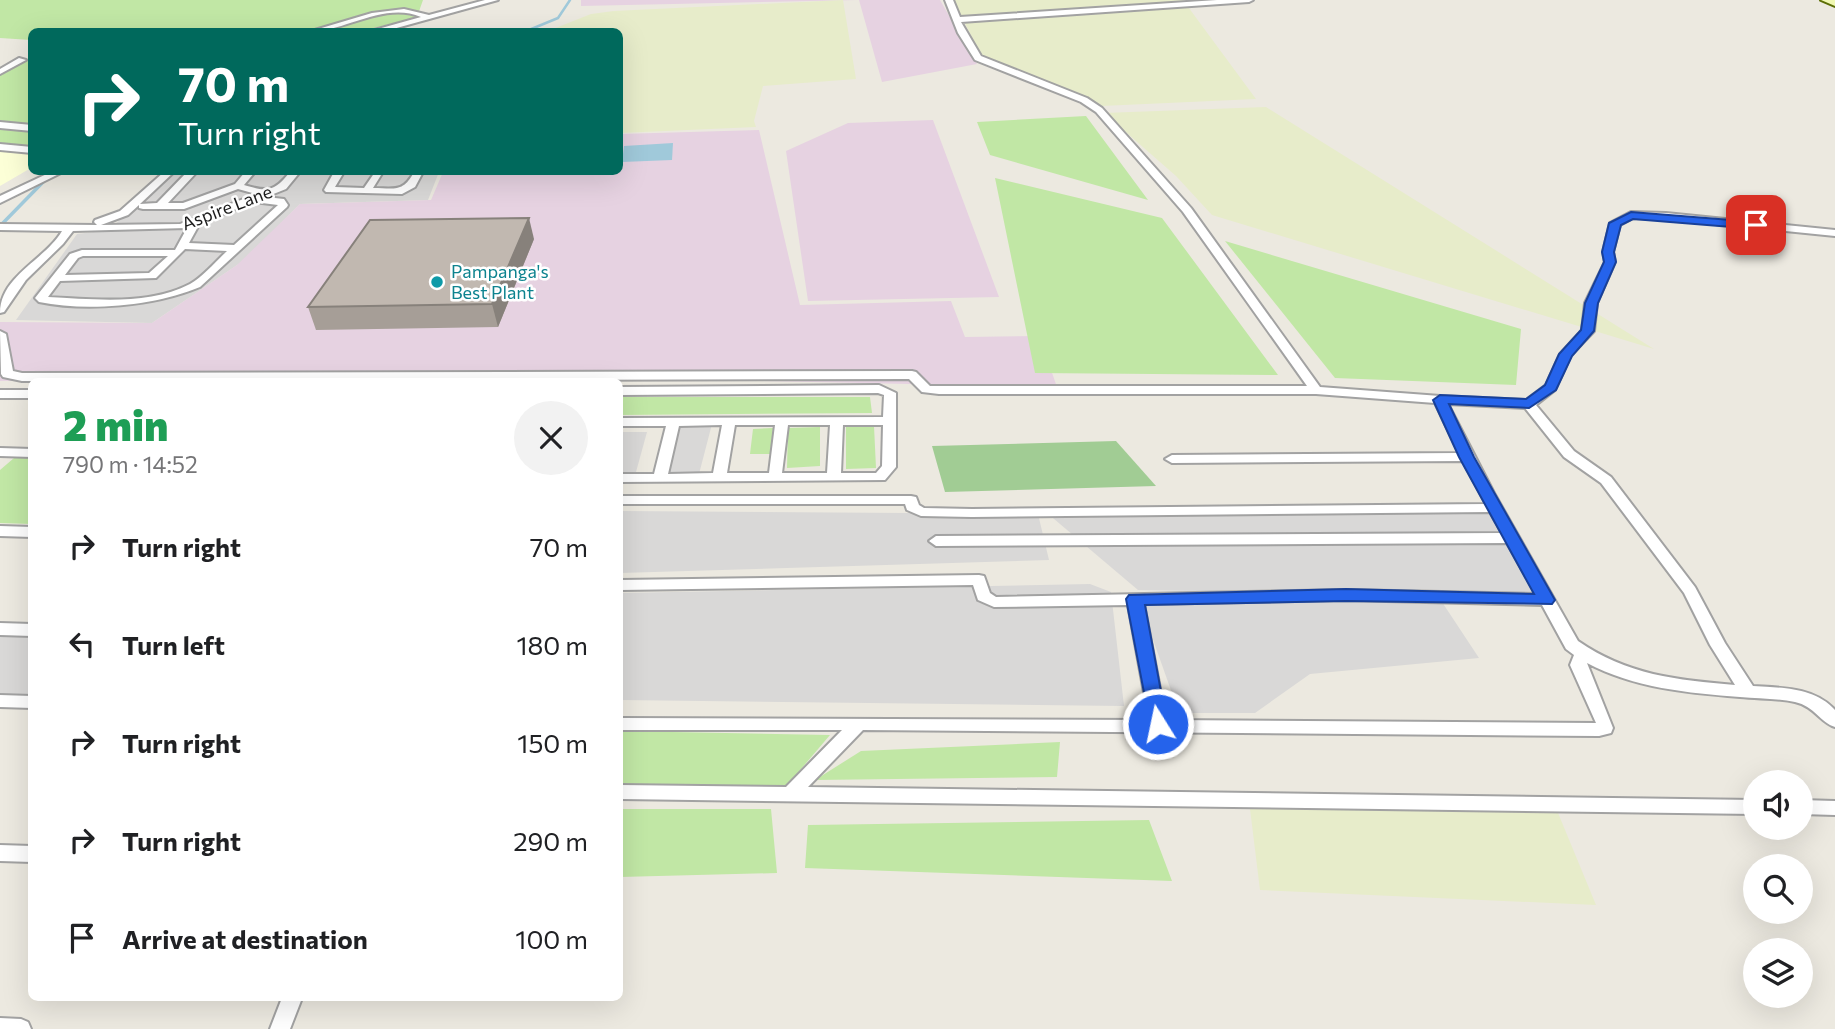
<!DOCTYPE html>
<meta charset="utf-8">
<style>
:root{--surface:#fff;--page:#f2f2f2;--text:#202124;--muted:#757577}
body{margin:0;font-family:Commissioner,sans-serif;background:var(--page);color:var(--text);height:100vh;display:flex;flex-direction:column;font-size:26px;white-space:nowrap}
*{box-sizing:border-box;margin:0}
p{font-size:23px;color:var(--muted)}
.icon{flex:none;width:38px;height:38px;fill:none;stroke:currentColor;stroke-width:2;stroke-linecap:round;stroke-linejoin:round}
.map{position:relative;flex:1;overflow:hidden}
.side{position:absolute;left:28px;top:378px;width:595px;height:623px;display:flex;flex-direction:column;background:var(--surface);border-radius:10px;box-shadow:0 7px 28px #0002}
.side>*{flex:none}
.guide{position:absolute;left:28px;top:28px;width:595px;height:147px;border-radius:10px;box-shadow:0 7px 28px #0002;background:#00695c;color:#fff;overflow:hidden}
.tools{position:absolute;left:1743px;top:770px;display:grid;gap:14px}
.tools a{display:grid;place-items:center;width:70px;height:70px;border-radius:50%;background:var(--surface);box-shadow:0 7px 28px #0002;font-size:35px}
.pin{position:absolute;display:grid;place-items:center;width:60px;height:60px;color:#fff;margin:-30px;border-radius:14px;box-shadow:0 4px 10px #0006}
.me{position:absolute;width:77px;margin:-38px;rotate:350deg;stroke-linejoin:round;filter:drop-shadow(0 0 5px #0008)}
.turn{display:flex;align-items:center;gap:24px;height:147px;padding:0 35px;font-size:32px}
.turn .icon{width:91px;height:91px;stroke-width:2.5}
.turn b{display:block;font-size:49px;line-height:60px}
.round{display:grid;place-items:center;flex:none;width:74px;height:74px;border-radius:37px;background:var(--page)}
.overview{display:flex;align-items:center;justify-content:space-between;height:119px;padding:0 35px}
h1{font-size:42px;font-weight:800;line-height:52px;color:#1e9e55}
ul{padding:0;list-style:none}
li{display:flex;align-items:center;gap:21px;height:98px;padding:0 35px}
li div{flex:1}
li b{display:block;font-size:26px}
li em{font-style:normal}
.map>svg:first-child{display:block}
.residential{fill:#d9d8d7}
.industrial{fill:#e6d2e1}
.education{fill:#fcffd7}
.farmland{fill:#e7ecca}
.grass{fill:#c1e7a5}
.forest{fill:#a1cc94}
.water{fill:#a0c9da}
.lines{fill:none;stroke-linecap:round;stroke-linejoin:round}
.stream-far1{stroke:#a0c9da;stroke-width:2.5}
.stream{stroke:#a0c9da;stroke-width:3.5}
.minor-casing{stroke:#a2a2a2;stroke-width:4}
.secondary-casing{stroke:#5c6e05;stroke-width:4}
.minor{fill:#fff;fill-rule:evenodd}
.secondary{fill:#f0f8b2;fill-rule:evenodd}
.wall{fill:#a69e97}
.shaded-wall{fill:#87817b}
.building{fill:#c1b8b0;stroke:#87817b;stroke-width:2}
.route{fill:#2563eb;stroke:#184099;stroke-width:2}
.culture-dot{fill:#0f9aa8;stroke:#fff;stroke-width:2.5}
.labels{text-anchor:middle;stroke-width:5;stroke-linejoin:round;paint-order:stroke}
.far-street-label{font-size:18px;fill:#1b1b1b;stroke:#fff}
.far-culture-label{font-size:18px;fill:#0d838f;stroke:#fff;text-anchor:start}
</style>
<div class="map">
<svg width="1835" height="1029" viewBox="0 0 1835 1029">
<rect width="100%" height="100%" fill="#ece9e0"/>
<path class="residential" d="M171 172H439L428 200 300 204 243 261 152 323 16 320 77 234 109 230Z
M678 423 712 424 699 474 662 472Z
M620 432H647L636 472H620Z
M620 511 1038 514 1049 560 620 573Z
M1493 511 1540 597 1138 590 1047 513Z
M1090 584 1111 592 1124 706 620 700V593Z
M1139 600 1442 602 1479 658 1310 674 1255 713H1179Z
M0 633 31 635V698L0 696Z"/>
<path class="industrial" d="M581 0H858L581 6Z
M859 0H940L977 64 882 82Z
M933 120 999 297 808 301 786 151 848 123Z
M759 130 800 305 951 301 965 337 1039 336 1057 387 430 374 0 381V322L152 323 237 265 300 204 431 200 443 172H620V134Z"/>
<path class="education" d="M0 148 31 151V168L0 186Z"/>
<path class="farmland" d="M843 0 856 79 763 86 754 121 756 127 620 133V32L548 31 591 14 614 11Z
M953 0H1183L1256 99 1101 106 983 59Z
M1266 107 1654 349 1212 215 1176 176 1104 113Z
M1556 808 1596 905 1260 890 1250 809Z"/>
<path class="grass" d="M0 0H423L417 17 362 31 32 32 31 40 0 38Z
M31 57V148L0 145V73Z
M1086 116 1148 200 990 155 977 122Z
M995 178 1162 218 1278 375 1035 373Z
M1225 241 1521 329 1516 385 1335 378Z
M620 397H870L872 413 620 415Z
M874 426 876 468 846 469V427Z
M820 427V466L787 468 788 428Z
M773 428 770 454H750L753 429Z
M21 452 31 454V524L0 523V470Z
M620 731 830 735 784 789 620 787Z
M1060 742 1057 777 815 780 861 751Z
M620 809H771L777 873 620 877Z
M1149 820 1172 881 805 868 808 825Z"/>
<path class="forest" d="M1116 441 1156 486 945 492 932 446Z"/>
<path class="water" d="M673 143 672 160 622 162 624 146Z"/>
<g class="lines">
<path class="stream-far1" d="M524 32 558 18 570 0"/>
<path class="stream" d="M0 226 45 180"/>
<defs>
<path id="minor" d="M485 0H498L382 32H367L421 17C385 1 344 32 308 32L372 13 404 9 429 15Z
M945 0H953L960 17 1217 0H1253L1249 2 961 22 981 56 1087 98 1102 108 1191 208 1320 387 1440 396 1526 400 1546 385 1560 354 1582 330 1585 303 1605 262 1603 252 1610 223 1631 212 1666 213 1835 230V236L1666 219 1633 218 1620 225 1613 252 1615 262 1597 303 1594 331 1571 355 1555 390 1536 405 1574 451 1611 477 1695 587 1725 643 1753 686C1782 688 1814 687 1835 710V727C1821 723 1814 706 1795 702 1777 698 1758 699 1740 697 1688 693 1634 688 1587 663L1613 728 1611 733 1599 736 863 730 808 787 1755 800V814L620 799V785L786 787 842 730H620V718L1149 720 1128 605 994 607 978 600 973 585 620 590V580L979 575 984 576 990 593 996 597 1346 590 1536 594 1507 543 936 546 929 541 936 536 1502 533 1490 512 972 517 921 516 907 510 905 504H620V496H911L916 497 919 505 924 508 972 509 1486 504 1463 461 1172 463 1165 459 1172 455 1459 453 1435 403 1316 394H939L922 392 909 379 22 381 3 377 1 374 0 331 6 334 13 371 22 373 912 371 916 372 930 386H1307L1183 212 1096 112 1081 102 975 60 958 33ZM1448 404 1525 408 1564 457 1601 483 1684 593 1710 645 1735 685C1677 680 1627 675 1578 641L1494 493ZM1346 600 1542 605 1566 649 1574 655 1570 665 1596 723 1166 720 1144 604Z
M19 58 26 60 0 74V69Z
M0 122 32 125V131L0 128Z
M0 144 32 147V153L0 150Z
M51 172H63L0 203V196Z
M164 172H174L140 204 157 203 187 172H197L168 203H183L235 184 245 172H255L244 185C268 192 274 192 290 172H300L286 189 266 197 284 199 288 205 287 207 200 287C155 306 87 312 39 302L35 298 70 254 82 250H175L187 228 73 231 63 244 26 280 4 312 0 313C0 276 45 260 62 231L0 230V224L97 225 94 222 95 220 120 211ZM238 189 256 194 180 224 101 225 128 215 139 205V208L143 209H184ZM254 202 278 205 234 245 189 243 200 223ZM185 249 227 251C216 261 203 277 190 284 148 306 93 299 48 297L60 281 156 278ZM83 256H168L149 273 65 275 78 258Z
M334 172H344L335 187 364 188 375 172H383L373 188C394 188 403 193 414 172H423L415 187 402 194 326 192 324 190Z
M879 385 896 393V467L885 480 620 482V474H654L666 426H620V418L883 417 884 395 878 393 620 395V387ZM722 425 713 473 668 474 679 426ZM735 425H775L769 473H727ZM788 425H830L827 473H782ZM843 425H883L882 466 876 473H841Z
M0 390H32V398H0Z
M0 448 32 449V457L0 456Z
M0 526 32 527V537L0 536Z
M0 623 32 624V636L0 635Z
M0 695 32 696V708L0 707Z
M1801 800 1835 801V815L1801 814Z
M0 845 32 846V862L0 861Z
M282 998H302L290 1029H270Z
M0 1018 21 1019 28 1022 31 1029H0Z"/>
<path id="secondary" d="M1821 0H1835V6Z"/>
</defs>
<use href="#minor" class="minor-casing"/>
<use href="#secondary" class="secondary-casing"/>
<use href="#minor" class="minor"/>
<use href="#secondary" class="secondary"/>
</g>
<path class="wall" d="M534 239 498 327 316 330 308 307Z"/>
<path class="shaded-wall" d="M529 218 534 239 498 327 492 304Z"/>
<path class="building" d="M529 218 492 304 308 307 370 220Z"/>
<path class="route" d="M1631 212 1756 222 1761 225 1756 229 1633 219 1621 225 1614 252 1616 262 1598 303 1594 331 1572 356 1556 390 1529 408 1449 404 1474 457 1555 600 1552 604 1346 601 1145 605 1167 724 1158 732 1151 729 1126 599 1129 595 1346 589 1534 594 1459 457 1433 400 1440 395 1526 399 1545 385 1559 354 1581 330 1585 303 1604 262 1602 252 1609 223Z"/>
<circle class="culture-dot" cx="437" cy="282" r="7"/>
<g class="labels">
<g class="far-street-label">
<text transform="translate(227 208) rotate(-21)" y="6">Aspire Lane</text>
</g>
<g class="far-culture-label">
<text x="451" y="278">Pampanga's<tspan x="451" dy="21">Best Plant</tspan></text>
</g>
</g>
</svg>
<div class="tools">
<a><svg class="icon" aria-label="sound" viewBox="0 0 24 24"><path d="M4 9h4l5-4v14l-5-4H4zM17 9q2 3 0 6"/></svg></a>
<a><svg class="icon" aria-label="search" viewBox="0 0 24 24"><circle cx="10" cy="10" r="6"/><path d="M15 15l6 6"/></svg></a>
<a><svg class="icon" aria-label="layers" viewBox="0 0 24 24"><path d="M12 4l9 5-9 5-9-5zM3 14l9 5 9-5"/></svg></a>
</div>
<div class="pin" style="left:1756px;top:225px;background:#d93025"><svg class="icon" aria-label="arrive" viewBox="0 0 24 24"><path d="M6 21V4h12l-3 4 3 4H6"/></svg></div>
<svg class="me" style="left:1158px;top:724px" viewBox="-20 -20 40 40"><circle r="17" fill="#2563eb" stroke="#fff" stroke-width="3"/><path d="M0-11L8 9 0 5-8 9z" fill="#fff"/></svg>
<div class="guide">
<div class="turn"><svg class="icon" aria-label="right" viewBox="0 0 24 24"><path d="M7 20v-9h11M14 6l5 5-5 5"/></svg><div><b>70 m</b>Turn right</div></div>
</div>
<section class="side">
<div class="overview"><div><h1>2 min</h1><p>790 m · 14:52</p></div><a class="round"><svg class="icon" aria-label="close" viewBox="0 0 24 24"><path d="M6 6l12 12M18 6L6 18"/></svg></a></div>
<ul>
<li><svg class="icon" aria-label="right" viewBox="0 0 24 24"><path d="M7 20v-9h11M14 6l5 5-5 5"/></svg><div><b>Turn right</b></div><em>70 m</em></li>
<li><svg class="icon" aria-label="left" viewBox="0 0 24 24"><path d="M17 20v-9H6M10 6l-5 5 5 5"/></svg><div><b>Turn left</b></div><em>180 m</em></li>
<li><svg class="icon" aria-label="right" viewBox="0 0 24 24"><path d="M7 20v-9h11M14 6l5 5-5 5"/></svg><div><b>Turn right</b></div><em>150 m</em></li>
<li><svg class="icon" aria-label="right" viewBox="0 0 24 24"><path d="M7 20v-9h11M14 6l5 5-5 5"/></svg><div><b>Turn right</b></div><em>290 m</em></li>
<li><svg class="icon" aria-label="arrive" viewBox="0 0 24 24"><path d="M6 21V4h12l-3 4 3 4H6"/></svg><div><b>Arrive at destination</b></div><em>100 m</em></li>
</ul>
</section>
</div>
